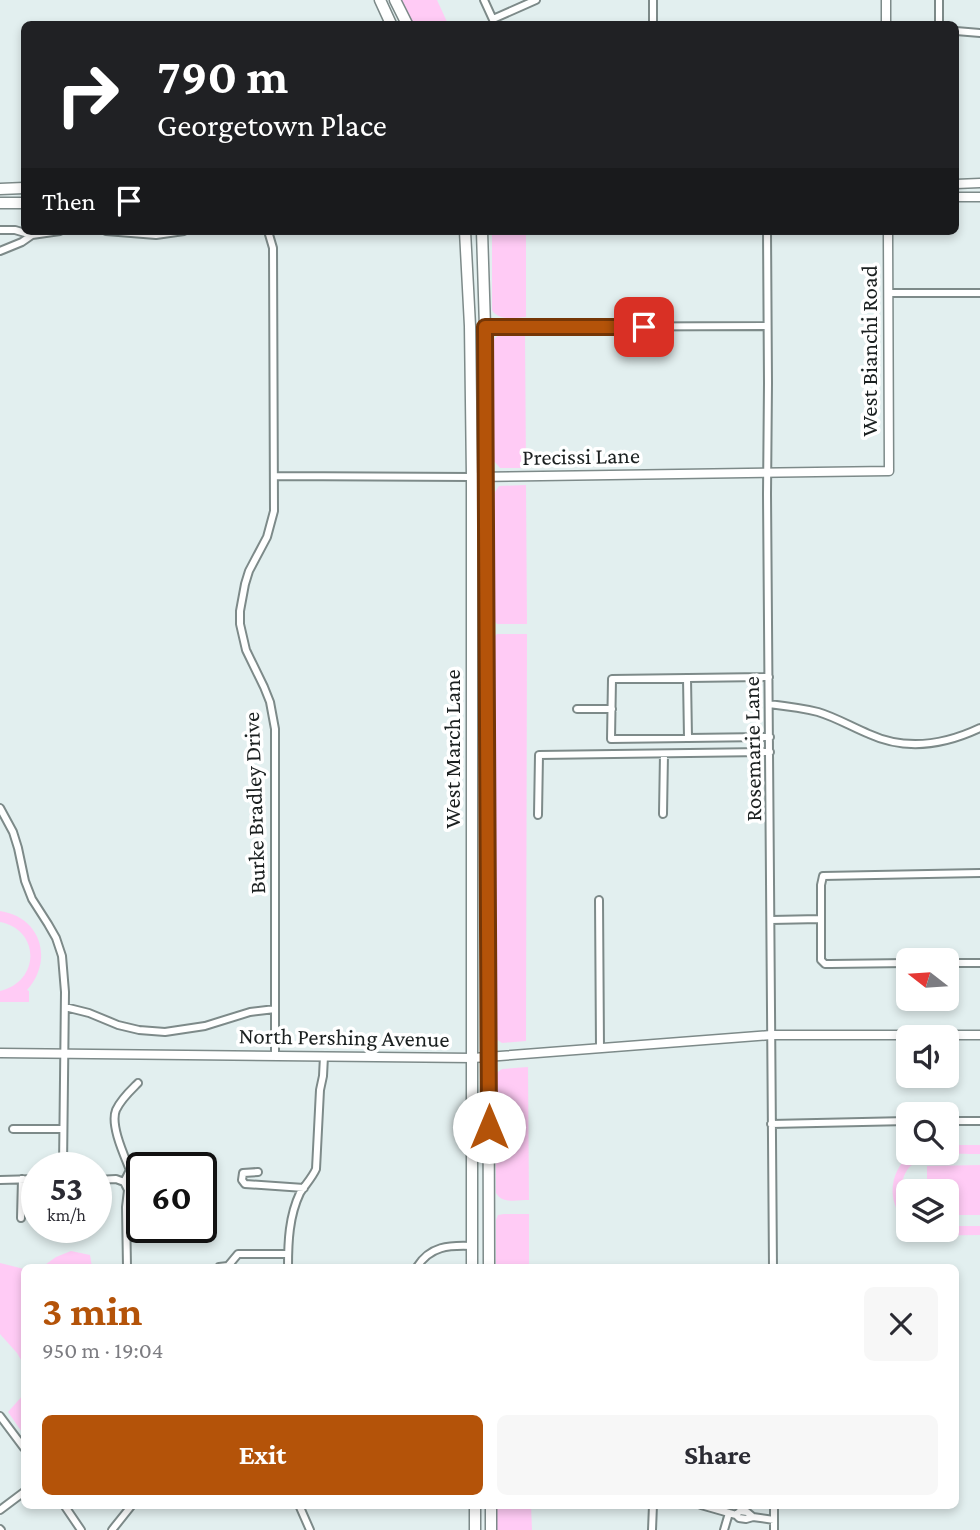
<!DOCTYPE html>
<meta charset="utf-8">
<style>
:root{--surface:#fff;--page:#f7f7f7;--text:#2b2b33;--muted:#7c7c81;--accent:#b45309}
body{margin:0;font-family:"Crimson Pro",serif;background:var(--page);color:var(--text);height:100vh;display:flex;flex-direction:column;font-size:26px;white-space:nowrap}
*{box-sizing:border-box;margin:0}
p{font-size:23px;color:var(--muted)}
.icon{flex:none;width:38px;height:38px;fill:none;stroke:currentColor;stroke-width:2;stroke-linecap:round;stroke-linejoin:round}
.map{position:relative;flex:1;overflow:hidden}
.drawer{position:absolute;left:21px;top:1264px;width:938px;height:245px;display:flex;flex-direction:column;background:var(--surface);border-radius:10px;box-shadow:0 4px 10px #0003}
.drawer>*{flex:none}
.hud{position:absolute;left:21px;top:21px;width:938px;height:214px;border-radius:10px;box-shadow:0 4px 10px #0003;background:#202124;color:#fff;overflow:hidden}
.needle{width:46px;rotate:287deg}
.fabs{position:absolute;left:896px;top:948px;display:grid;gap:14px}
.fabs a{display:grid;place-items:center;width:63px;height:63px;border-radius:10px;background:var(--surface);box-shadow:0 4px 10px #0003;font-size:35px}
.speed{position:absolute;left:21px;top:1152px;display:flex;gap:14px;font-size:35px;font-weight:700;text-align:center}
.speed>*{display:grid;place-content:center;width:91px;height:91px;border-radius:50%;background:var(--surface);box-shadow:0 4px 10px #0003;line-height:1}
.speed small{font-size:18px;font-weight:400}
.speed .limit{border:4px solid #111;border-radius:10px;background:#fff;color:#111}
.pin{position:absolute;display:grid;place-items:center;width:60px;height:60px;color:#fff;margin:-30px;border-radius:14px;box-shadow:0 4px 10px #0006}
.me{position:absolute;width:77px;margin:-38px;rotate:0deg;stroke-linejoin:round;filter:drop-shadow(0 0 5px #0008)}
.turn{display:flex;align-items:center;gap:24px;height:147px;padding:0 21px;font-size:32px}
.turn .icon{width:91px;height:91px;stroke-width:2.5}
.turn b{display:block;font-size:49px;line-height:60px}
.then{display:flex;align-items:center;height:66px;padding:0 21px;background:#0003;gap:14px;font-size:26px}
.round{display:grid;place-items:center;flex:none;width:74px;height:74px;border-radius:10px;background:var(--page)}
.overview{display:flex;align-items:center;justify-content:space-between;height:119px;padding:0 21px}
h1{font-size:42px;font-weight:700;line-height:52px;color:var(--accent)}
.primary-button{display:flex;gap:14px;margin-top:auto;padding:14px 21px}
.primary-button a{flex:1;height:80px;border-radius:10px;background:var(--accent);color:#fff;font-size:28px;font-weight:700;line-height:80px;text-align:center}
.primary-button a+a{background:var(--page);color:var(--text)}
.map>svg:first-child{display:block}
.green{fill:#ffcbf5}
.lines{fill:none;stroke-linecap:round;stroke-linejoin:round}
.street-casing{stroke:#7d8a89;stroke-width:10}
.secondary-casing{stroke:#7d8a89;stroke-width:11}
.primary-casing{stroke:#7d8a89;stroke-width:13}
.street{stroke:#fff;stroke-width:6}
.secondary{stroke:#fff;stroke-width:8}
.primary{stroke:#fff;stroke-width:10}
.route-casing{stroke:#753606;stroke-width:18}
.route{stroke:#b45309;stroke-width:12}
.labels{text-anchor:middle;stroke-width:7;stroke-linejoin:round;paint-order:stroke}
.street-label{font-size:23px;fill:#1b2020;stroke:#fff}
</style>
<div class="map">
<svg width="980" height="1530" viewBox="0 0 980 1530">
<rect width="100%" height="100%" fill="#e2efef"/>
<path class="green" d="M401 0H437L448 24H412Z
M492 231H526V317C514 318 499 321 492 310Z
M500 334H525L526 468H500L494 461H492V341Z
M526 485 527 624H497L494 620 493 495 499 486Z
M497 634H527L526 1041 502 1043 496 1039 494 637Z
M0 911C41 917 54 960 27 990L29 991V1002H0V991C40 982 41 930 0 922Z
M528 1067 529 1200C517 1200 502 1204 496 1193L495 1074 502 1069Z
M947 1145H980V1154C951 1154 899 1148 902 1193 902 1199 905 1203 907 1209 909 1214 908 1219 908 1225 886 1204 888 1173 911 1153H947Z
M980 1165V1215H947V1192H927V1166Z
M504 1214H529V1267H496V1220L498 1215Z
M902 1226H908V1230H947V1226H980V1235L902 1236Z
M71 1251 90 1255 92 1267H42L56 1257Z
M0 1263 24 1269V1365L17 1353 0 1334Z
M24 1394V1435L8 1412Z
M497 1505H531L532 1530H497Z"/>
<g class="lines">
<defs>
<path id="street" d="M484 0 495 24
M653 0V24
M939 0V24
M493 19 536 0
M956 31 980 33
M0 230H15L32 235 60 231
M106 231 156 235 184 231
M268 231 273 248 274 511 267 537 249 571 245 584 240 611V624L246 650 264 687 270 702 275 729V1055
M767 231 768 383 767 494 773 1267
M0 251 22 242 32 235
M888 293H980
M485 327 767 326
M274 476 472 477
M769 677 612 679 611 739 770 737
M687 678 688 738
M769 704C786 706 802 708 818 712 835 717 852 727 869 734 906 751 944 745 980 728
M577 709H612
M0 808 13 832 18 848 25 881 32 899 48 924 56 938 62 956 65 992 63 1167
M663 814 664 754
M538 815 539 755 770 752
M599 900 600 1048
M771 920 820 919
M908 963 830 964H825L821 960V885L823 876 980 873
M947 963H980
M65 1007 89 1013 118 1025 139 1030 165 1032 205 1026 250 1012 275 1009
M947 1121H980
M771 1124 908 1121
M13 1129H63
M258 1172 243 1173 242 1180 245 1184 304 1188
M0 1180 37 1179
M96 1180 116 1179 124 1182
M124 1182 130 1170C124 1155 110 1125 116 1110 121 1099 130 1091 138 1083
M124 1182 128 1190 126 1207 127 1267
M21 1218 22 1179
M219 1267 228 1266 238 1254H288
M288 1267C288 1242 289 1216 300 1193 305 1185 312 1178 316 1169L320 1090 323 1076 324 1056
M417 1267C430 1246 449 1245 472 1246
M0 1416 24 1448
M64 1505 81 1530
M299 1505 310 1530
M701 1505 736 1515 739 1518 746 1519 753 1517 774 1520
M774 1505V1530
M0 1510 24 1492
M736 1515 740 1511 747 1512 753 1517
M0 1529 1 1530
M112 1530 132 1505
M652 1530 653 1505
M724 1530 729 1513"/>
<path id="secondary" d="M886 0V24
M956 184 980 183
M956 197H980
M472 477 889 471 888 231
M0 1053 473 1058 771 1035H980"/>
<path id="primary" d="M380 0 391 24
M395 0 407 24
M0 189 24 188
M0 203H24
M465 231 470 326 472 477V1267
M482 231 485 327 487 490 489 1267
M475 1505V1530
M491 1505V1530"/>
</defs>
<use href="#street" class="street-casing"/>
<use href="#secondary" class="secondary-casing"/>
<use href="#primary" class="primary-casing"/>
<use href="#street" class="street"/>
<use href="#secondary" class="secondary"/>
<use href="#primary" class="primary"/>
</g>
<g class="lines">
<defs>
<path id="route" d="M489 1127 485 327H644"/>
</defs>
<use href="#route" class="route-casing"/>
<use href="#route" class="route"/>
</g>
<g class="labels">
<g class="street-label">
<text transform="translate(869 351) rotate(-90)" y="8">West Bianchi Road</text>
<text transform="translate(581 456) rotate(-1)" y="8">Precissi Lane</text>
<text transform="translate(452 749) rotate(-90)" y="8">West March Lane</text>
<text transform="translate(752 749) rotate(-91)" y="8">Rosemarie Lane</text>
<text transform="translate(254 803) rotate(-92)" y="8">Burke Bradley Drive</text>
<text transform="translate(344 1037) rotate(1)" y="8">North Pershing Avenue</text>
</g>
</g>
</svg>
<div class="fabs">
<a><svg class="needle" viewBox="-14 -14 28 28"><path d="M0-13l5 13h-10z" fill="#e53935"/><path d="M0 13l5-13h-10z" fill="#7c7c81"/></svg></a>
<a><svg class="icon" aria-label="sound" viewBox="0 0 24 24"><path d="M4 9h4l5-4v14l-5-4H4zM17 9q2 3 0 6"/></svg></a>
<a><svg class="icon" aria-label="search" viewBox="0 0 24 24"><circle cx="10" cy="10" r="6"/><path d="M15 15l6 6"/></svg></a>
<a><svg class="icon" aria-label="layers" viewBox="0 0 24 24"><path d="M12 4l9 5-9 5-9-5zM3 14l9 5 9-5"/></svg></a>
</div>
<div class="speed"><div>53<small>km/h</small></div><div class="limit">60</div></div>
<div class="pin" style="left:644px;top:327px;background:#d93025"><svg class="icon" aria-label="arrive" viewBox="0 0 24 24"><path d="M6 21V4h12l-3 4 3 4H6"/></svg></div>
<svg class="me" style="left:489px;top:1127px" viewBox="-20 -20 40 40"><circle r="19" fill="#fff"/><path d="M0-13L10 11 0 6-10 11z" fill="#b45309"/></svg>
<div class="hud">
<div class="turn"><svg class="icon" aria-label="right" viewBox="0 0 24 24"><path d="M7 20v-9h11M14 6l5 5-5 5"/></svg><div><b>790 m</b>Georgetown Place</div></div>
<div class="then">Then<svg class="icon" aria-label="arrive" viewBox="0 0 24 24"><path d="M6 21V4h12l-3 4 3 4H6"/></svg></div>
</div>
<section class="drawer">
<div class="overview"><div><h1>3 min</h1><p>950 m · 19:04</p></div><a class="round"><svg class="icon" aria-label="close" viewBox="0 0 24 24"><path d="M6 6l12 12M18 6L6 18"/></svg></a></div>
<div class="primary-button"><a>Exit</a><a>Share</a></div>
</section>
</div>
